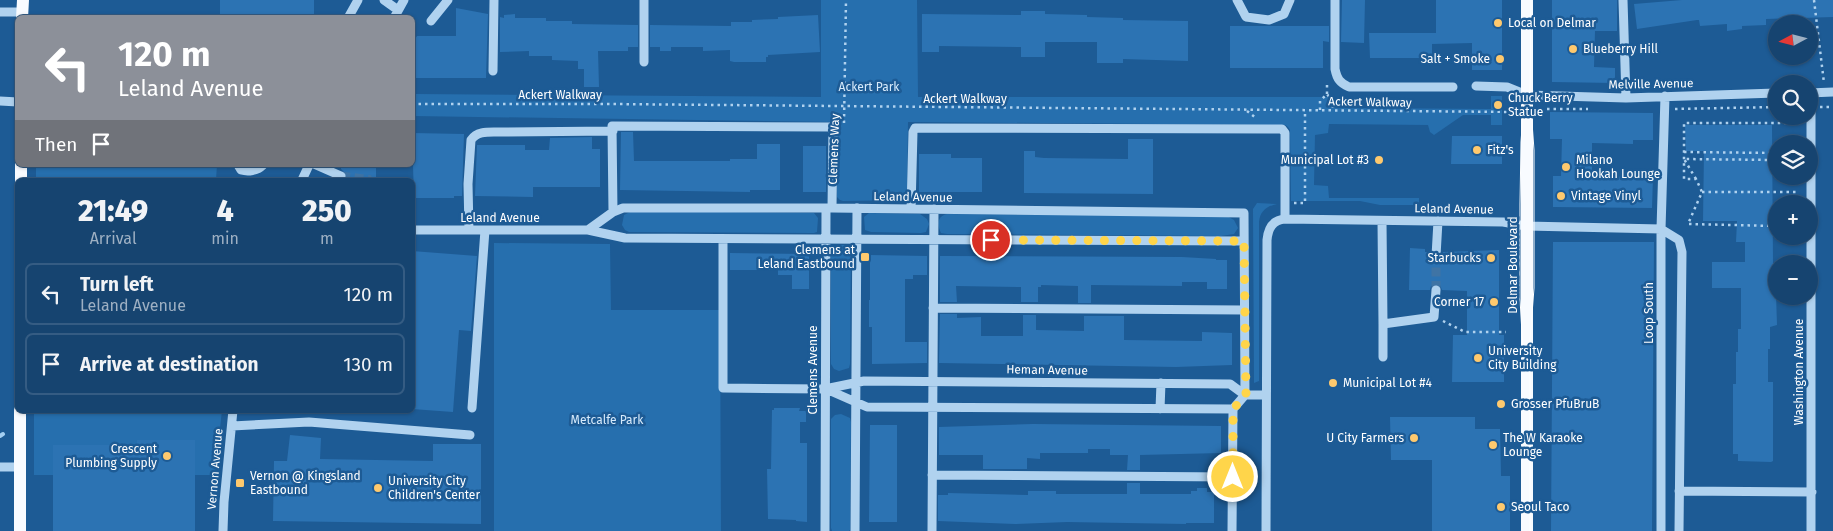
<!DOCTYPE html>
<meta charset="utf-8">
<style>
:root{--surface:#164470;--page:#1f4b75;--text:#f1f3f6;--muted:#9eb0c3;--line:#355c83}
body{margin:0;font-family:"Fira Sans",sans-serif;background:var(--page);color:var(--text);height:100vh;display:flex;flex-direction:column;font-size:19px;white-space:nowrap}
*{box-sizing:border-box;margin:0}
p{font-size:16px;color:var(--muted)}
.icon{flex:none;width:28px;height:28px;fill:none;stroke:currentColor;stroke-width:2;stroke-linecap:round;stroke-linejoin:round}
.map{position:relative;flex:1;overflow:hidden}
.panel{position:absolute;left:15px;top:178px;width:400px;height:235px;display:flex;flex-direction:column;background:var(--surface);border-radius:8px;box-shadow:0 1px 4px #0004,0 0 0 1px var(--line)}
.panel>*{flex:none}
.top-card{position:absolute;left:15px;top:15px;width:400px;height:152px;border-radius:8px;box-shadow:0 1px 4px #0004,0 0 0 1px var(--line);background:#8c9099;color:#fff;overflow:hidden}
.needle{width:32px;rotate:263deg}
.tools{position:absolute;left:1768px;top:15px;display:grid;gap:10px}
.tools a{display:grid;place-items:center;width:50px;height:50px;border-radius:50%;background:var(--surface);box-shadow:0 1px 4px #0004,0 0 0 1px var(--line);font-size:25px}
.pin{position:absolute;display:grid;place-items:center;width:42px;height:42px;color:#fff;margin:-21px;border:2px solid #fff;border-radius:50%;box-shadow:0 1px 5px #0007}
.me{position:absolute;width:55px;margin:-28px;rotate:0deg;stroke-linejoin:round;filter:drop-shadow(0 0 4px #0008)}
.turn{display:flex;align-items:center;gap:18px;height:105px;padding:0 20px;font-size:22px}
.turn .icon{width:65px;height:65px;stroke-width:2.5}
.turn b{display:block;font-size:35px;line-height:42px}
.then{display:flex;align-items:center;height:48px;padding:0 20px;background:#0003;gap:10px;font-size:19px}
.eta{display:flex;justify-content:space-evenly;align-items:center;height:85px;text-align:center}
.eta b{font-size:30px;font-weight:800;line-height:35px}
ul{padding:0;list-style:none}
li{display:flex;align-items:center;gap:15px;height:62px;margin:0 10px 8px;padding:0 10px;border:2px solid var(--line);border-radius:8px}
li div{flex:1}
li b{display:block;font-size:19px}
li em{font-style:normal}
.map>svg:first-child{display:block}
.green{fill:#266fae}
.lines{fill:none;stroke-linecap:round;stroke-linejoin:round}
.stream{stroke:#a3cef1;stroke-width:4}
.building{fill:#2c73b3}
.minor-tunnel{stroke:#3f74a5;stroke-width:9;stroke-dasharray:9 4.5;stroke-linecap:butt}
.path{stroke:#b0d2ef;stroke-width:2.5;stroke-dasharray:2.5 4;stroke-linecap:butt}
.minor{stroke:#b0d2ef;stroke-width:9}
.major{stroke:#f8fbff;stroke-width:12}
.tram{stroke:#fff;stroke-width:1}
.route{stroke:#ffd54a;stroke-width:9;stroke-dasharray:0 16.2}
.poi-dot{fill:#fec96e;stroke:#1d5b95;stroke-width:2}
.labels{text-anchor:middle;stroke-width:5;stroke-linejoin:round;paint-order:stroke}
.poi-label{font-size:12px;fill:#fff;stroke:#1d5b95;text-anchor:start}
.street-label{font-size:12px;fill:#fff;stroke:#1d5b95}
.park-label{font-size:12px;fill:#d6eafb;stroke:#1d5b95}
</style>
<div class="map">
<svg width="1833" height="531" viewBox="0 0 1833 531">
<rect width="100%" height="100%" fill="#1d5b95"/>
<path class="green" d="M821 0H917L918 97H1332L1336 104 1349 108 1491 109V96H1502V125H1491V115H1463L1434 135 1430 132 1428 125 1329 124 1328 133 1315 135 1314 185 1328 186 1329 198H1419V205H1380L1360 201H1291L1290 130 1288 127 1285 125 908 122 907 200 843 201 840 200 837 197 836 122 413 116V94L821 97Z
M36 165H217L216 180H36Z
M1257 203 1277 204C1267 206 1260 211 1259 222V381L1254 383 1253 209Z
M632 211 814 213 818 218 817 232 814 233 629 232 625 230 622 225 624 215Z
M869 213 920 214 927 219 929 224 926 232 921 233 871 232 865 230 864 217Z
M947 214 1227 216 1234 220 1238 228 1234 234 1221 236 947 234 941 233C937 225 937 216 947 214Z
M494 243 610 244 611 310H720L721 531H494Z
M838 245H848L851 251 850 364 849 368 839 371 834 369 831 364V250L833 247Z
M34 410H222L215 475H34Z
M841 414 850 418 851 422 850 530 849 531H832L831 528V419L835 415Z"/>
<g class="lines">
<path class="stream" d="M0 436 3 434"/>
</g>
<path class="building" d="M220 0H314V18H220Z
M1342 0H1365L1364 43 1341 42Z
M1436 0H1502V70H1472V43L1432 44V58H1370L1369 33H1436Z
M1552 0H1617V31H1595L1594 67 1615 68V83L1552 82Z
M1682 0H1833V17L1766 19V25L1742 26V29L1727 31V24L1700 26 1699 20H1697L1637 29 1634 4Z
M456 8 488 14 486 78H412V43L417 36H456Z
M1021 11H1045V14L1087 15V17L1123 18V20L1188 21V61L1123 59V63H1097V42H1045V57H1021V47L939 46V52H922V14L1021 15Z
M515 14V18H546V21H572V24L638 25V47H628V51H598L599 87H584V69H578V61L552 60V56H529V51L500 52V17L504 18V15Z
M818 15 820 52 768 55V57H766V62H734L730 61V50L703 51V47H671V51H660V47H650V25L731 26V22H752V20L778 19V17Z
M1230 26H1329V42L1323 41V68H1230Z
M1550 112 1653 113V140H1633V144L1592 143V176L1653 177 1652 208 1553 207V176H1561L1562 139H1550Z
M1685 125H1772L1773 263H1775L1777 325 1770 327V349H1768V382H1773V461L1771 462 1738 461V454H1733V384H1736V352H1738V329H1741V288H1712V262H1745V242H1736L1737 221H1703L1704 151H1686Z
M621 132H633L634 161H730V159H757V144H780V190H750V192L620 190Z
M412 133 464 134 462 196H454V198H414Z
M1452 136H1502V164H1451Z
M592 137V149H600V187H533V197L475 196 477 145H525V150H549L550 138Z
M1128 139H1153V194L1024 193V151H1035V157L1044 158 1128 159Z
M803 146H826V192H803Z
M919 154H951V158H982V192H919Z
M341 165H376V180H346L347 175 341 169Z
M1553 242H1654L1652 531H1551Z
M1410 248 1425 249V252H1430L1431 259 1436 262 1441 259 1443 252 1499 250V335H1504V382H1452L1453 335H1467V291L1442 290 1440 285 1436 284 1431 286 1430 290H1409Z
M412 251 477 256 471 331 459 330 453 412 412 409Z
M730 253 809 254V289H792V275H778V270H730Z
M870 255 927 256V275H913V279H905V342H927V363L872 364V327H869V300H870Z
M940 256 1182 257 1216 259V260H1227V289H1207V282H1182V286L1091 285V303H1078V286L1041 285V287H1038V302H1021V287L956 286 957 302H940Z
M940 314H957V318L981 317V336H1023V315H1036V330L1084 331V316H1124V340L1202 341V332L1232 333V365L1176 367 939 363Z
M774 408H800L799 411H806V422H800V443H807V522L796 521V520L768 519 767 469H771L772 410H774Z
M1390 417H1475V429H1500L1501 476H1510V531H1432V460H1391Z
M1033 424 1221 426V453L1140 455V470H1127L1128 455H1110V449H1088V453H1040V459L1027 458V469H983V455H939V427Z
M870 425H897V522H869Z
M290 435 321 438 320 459 433 461V444H481V524L273 521 274 461H287Z
M137 440H195V531H53V445H137Z
M1127 483H1140V494H1191V491H1197V488H1207V492H1214V523H1186V524L1067 522 1015 524 938 521V495H948V493L1028 495V491H1056V494H1127Z"/>
<g class="lines">
<path class="minor-tunnel" d="M341 176 371 180
M1436 290V256"/>
<path class="path" d="M1814 0 1824 83
M1327 94V81
M412 104H610L1515 112
M1820 107H1833
M1547 109H1588
M1675 109 1776 107
M1320 110V101L1327 94 1333 102V110
M1247 111 1256 118
M844 123 846 0
M1684 152 1776 153
M1696 179 1684 159 1776 160
M1702 192H1797
M1294 203H1305V110
M1776 226 1688 224 1702 192 1696 179H1684V123H1797
M1443 321 1465 332H1506"/>
<path class="minor" d="M384 0 398 10
M1237 0 1246 17 1269 20 1284 14 1290 0
M1335 0V69C1337 79 1340 83 1349 87H1453
M1623 0 1626 98
M0 12H22
M348 18 358 0
M394 18 404 0
M431 21 448 0
M644 62V0
M493 71 494 0
M1476 86 1507 87 1527 95 1626 98 1776 93
M1809 93 1833 92
M1811 93V531
M0 101 18 102
M238 165 241 170C248 172 257 171 263 165
M316 165 341 176
M302 180 309 165
M911 209 913 132 915 128 1282 129 1285 133V219
M613 212 612 126 833 127 832 208
M1382 221 1383 324 1434 317 1436 290
M1661 229 1679 240 1682 252 1679 531
M412 230H588L625 238 1244 241
M469 230 468 184 471 140C477 131 488 132 498 132L613 131
M588 230 613 212 623 208H832L1244 213 1245 395 1233 409 1232 531
M723 239V388L825 389 864 381 1230 384 1245 395H1266
M1436 256 1438 221
M933 308 1244 310
M1383 324V357
M826 389 867 407 1233 409
M472 408 485 230
M1160 409 1161 383
M232 426 309 422 470 435
M0 467H20
M932 475 1233 477
M1679 491 1812 492
M223 531 224 502 233 410
M825 531 826 208
M855 531 857 208
M932 531 934 209
M1266 531 1267 240C1268 229 1272 220 1285 219L1503 222 1526 226 1661 229
M1661 531V229L1665 96"/>
<path class="major" d="M22 18 23 0
M21 180V165
M20 531V410
M1527 531V0"/>
<path class="tram" d="M1523 350 1520 299V204L1521 142 1524 100
M1530 531V340L1534 288V150L1530 95 1531 0"/>
</g>
<g class="lines">
<path class="route" d="M991 240 1244 241 1246 395 1233 409V477"/>
</g>
<g class="poi-dot">
<circle cx="1498" cy="23" r="5"/>
<circle cx="1573" cy="49" r="5"/>
<circle cx="1500" cy="59" r="5"/>
<circle cx="1498" cy="105" r="5"/>
<circle cx="1477" cy="150" r="5"/>
<circle cx="1379" cy="160" r="5"/>
<circle cx="1566" cy="167" r="5"/>
<circle cx="1561" cy="196" r="5"/>
<rect x="860" y="252" width="10" height="10" rx="2.5"/>
<circle cx="1491" cy="258" r="5"/>
<circle cx="1494" cy="302" r="5"/>
<circle cx="1478" cy="358" r="5"/>
<circle cx="1333" cy="383" r="5"/>
<circle cx="1501" cy="404" r="5"/>
<circle cx="1414" cy="438" r="5"/>
<circle cx="1493" cy="445" r="5"/>
<circle cx="167" cy="456" r="5"/>
<rect x="235" y="478" width="10" height="10" rx="2.5"/>
<circle cx="378" cy="488" r="5"/>
<circle cx="1501" cy="507" r="5"/>
</g>
<g class="labels">
<g class="poi-label">
<text x="1508" y="27">Local on Delmar</text>
<text x="1583" y="53">Blueberry Hill</text>
<text x="1490" y="63" text-anchor="end">Salt + Smoke</text>
<text x="1508" y="102">Chuck Berry<tspan x="1508" dy="14">Statue</tspan></text>
<text x="1487" y="154">Fitz's</text>
<text x="1369" y="164" text-anchor="end">Municipal Lot #3</text>
<text x="1576" y="164">Milano<tspan x="1576" dy="14">Hookah Lounge</tspan></text>
<text x="1571" y="200">Vintage Vinyl</text>
<text x="855" y="254" text-anchor="end">Clemens at<tspan x="855" dy="14">Leland Eastbound</tspan></text>
<text x="1481" y="262" text-anchor="end">Starbucks</text>
<text x="1484" y="306" text-anchor="end">Corner 17</text>
<text x="1488" y="355">University<tspan x="1488" dy="14">City Building</tspan></text>
<text x="1343" y="387">Municipal Lot #4</text>
<text x="1511" y="408">Grosser PfuBruB</text>
<text x="1404" y="442" text-anchor="end">U City Farmers</text>
<text x="1503" y="442">The W Karaoke<tspan x="1503" dy="14">Lounge</tspan></text>
<text x="157" y="453" text-anchor="end">Crescent<tspan x="157" dy="14">Plumbing Supply</tspan></text>
<text x="250" y="480">Vernon @ Kingsland<tspan x="250" dy="14">Eastbound</tspan></text>
<text x="388" y="485">University City<tspan x="388" dy="14">Children's Center</tspan></text>
<text x="1511" y="511">Seoul Taco</text>
</g>
<g class="street-label">
<text transform="translate(1651 84) rotate(-1)" y="4">Melville Avenue</text>
<text x="560" y="99">Ackert Walkway</text>
<text x="965" y="103">Ackert Walkway</text>
<text transform="translate(1370 102) rotate(1)" y="4">Ackert Walkway</text>
<text transform="translate(834 149) rotate(-88)" y="4">Clemens Way</text>
<text transform="translate(913 197) rotate(1)" y="4">Leland Avenue</text>
<text transform="translate(1454 209) rotate(1)" y="4">Leland Avenue</text>
<text x="500" y="222">Leland Avenue</text>
<text transform="translate(1513 265) rotate(-90)" y="4">Delmar Boulevard</text>
<text transform="translate(1649 313) rotate(-90)" y="4">Loop South</text>
<text transform="translate(813 370) rotate(-90)" y="4">Clemens Avenue</text>
<text transform="translate(1047 370) rotate(1)" y="4">Heman Avenue</text>
<text transform="translate(1799 372) rotate(-90)" y="4">Washington Avenue</text>
<text transform="translate(215 469) rotate(-85)" y="4">Vernon Avenue</text>
</g>
<g class="park-label">
<text x="869" y="91">Ackert Park</text>
<text x="607" y="424">Metcalfe Park</text>
</g>
</g>
</svg>
<div class="tools">
<a><svg class="needle" viewBox="-14 -14 28 28"><path d="M0-13l5 13h-10z" fill="#e53935"/><path d="M0 13l5-13h-10z" fill="#9eb0c3"/></svg></a>
<a><svg class="icon" aria-label="search" viewBox="0 0 24 24"><circle cx="10" cy="10" r="6"/><path d="M15 15l6 6"/></svg></a>
<a><svg class="icon" aria-label="layers" viewBox="0 0 24 24"><path d="M12 4l9 5-9 5-9-5zM3 14l9 5 9-5"/></svg></a>
<a>+</a>
<a>−</a>
</div>
<div class="pin" style="left:991px;top:240px;background:#d93025"><svg class="icon" aria-label="arrive" viewBox="0 0 24 24"><path d="M6 21V4h12l-3 4 3 4H6"/></svg></div>
<svg class="me" style="left:1233px;top:477px" viewBox="-20 -20 40 40"><circle r="17" fill="#ffd54a" stroke="#fff" stroke-width="3"/><path d="M0-11L8 9 0 5-8 9z" fill="#fff"/></svg>
<div class="top-card">
<div class="turn"><svg class="icon" aria-label="left" viewBox="0 0 24 24"><path d="M17 20v-9H6M10 6l-5 5 5 5"/></svg><div><b>120 m</b>Leland Avenue</div></div>
<div class="then">Then<svg class="icon" aria-label="arrive" viewBox="0 0 24 24"><path d="M6 21V4h12l-3 4 3 4H6"/></svg></div>
</div>
<section class="panel">
<div class="eta">
<div><b>21:49</b><p>Arrival</p></div>
<div><b>4</b><p>min</p></div>
<div><b>250</b><p>m</p></div>
</div>
<ul>
<li><svg class="icon" aria-label="left" viewBox="0 0 24 24"><path d="M17 20v-9H6M10 6l-5 5 5 5"/></svg><div><b>Turn left</b><p>Leland Avenue</p></div><em>120 m</em></li>
<li><svg class="icon" aria-label="arrive" viewBox="0 0 24 24"><path d="M6 21V4h12l-3 4 3 4H6"/></svg><div><b>Arrive at destination</b></div><em>130 m</em></li>
</ul>
</section>
</div>
